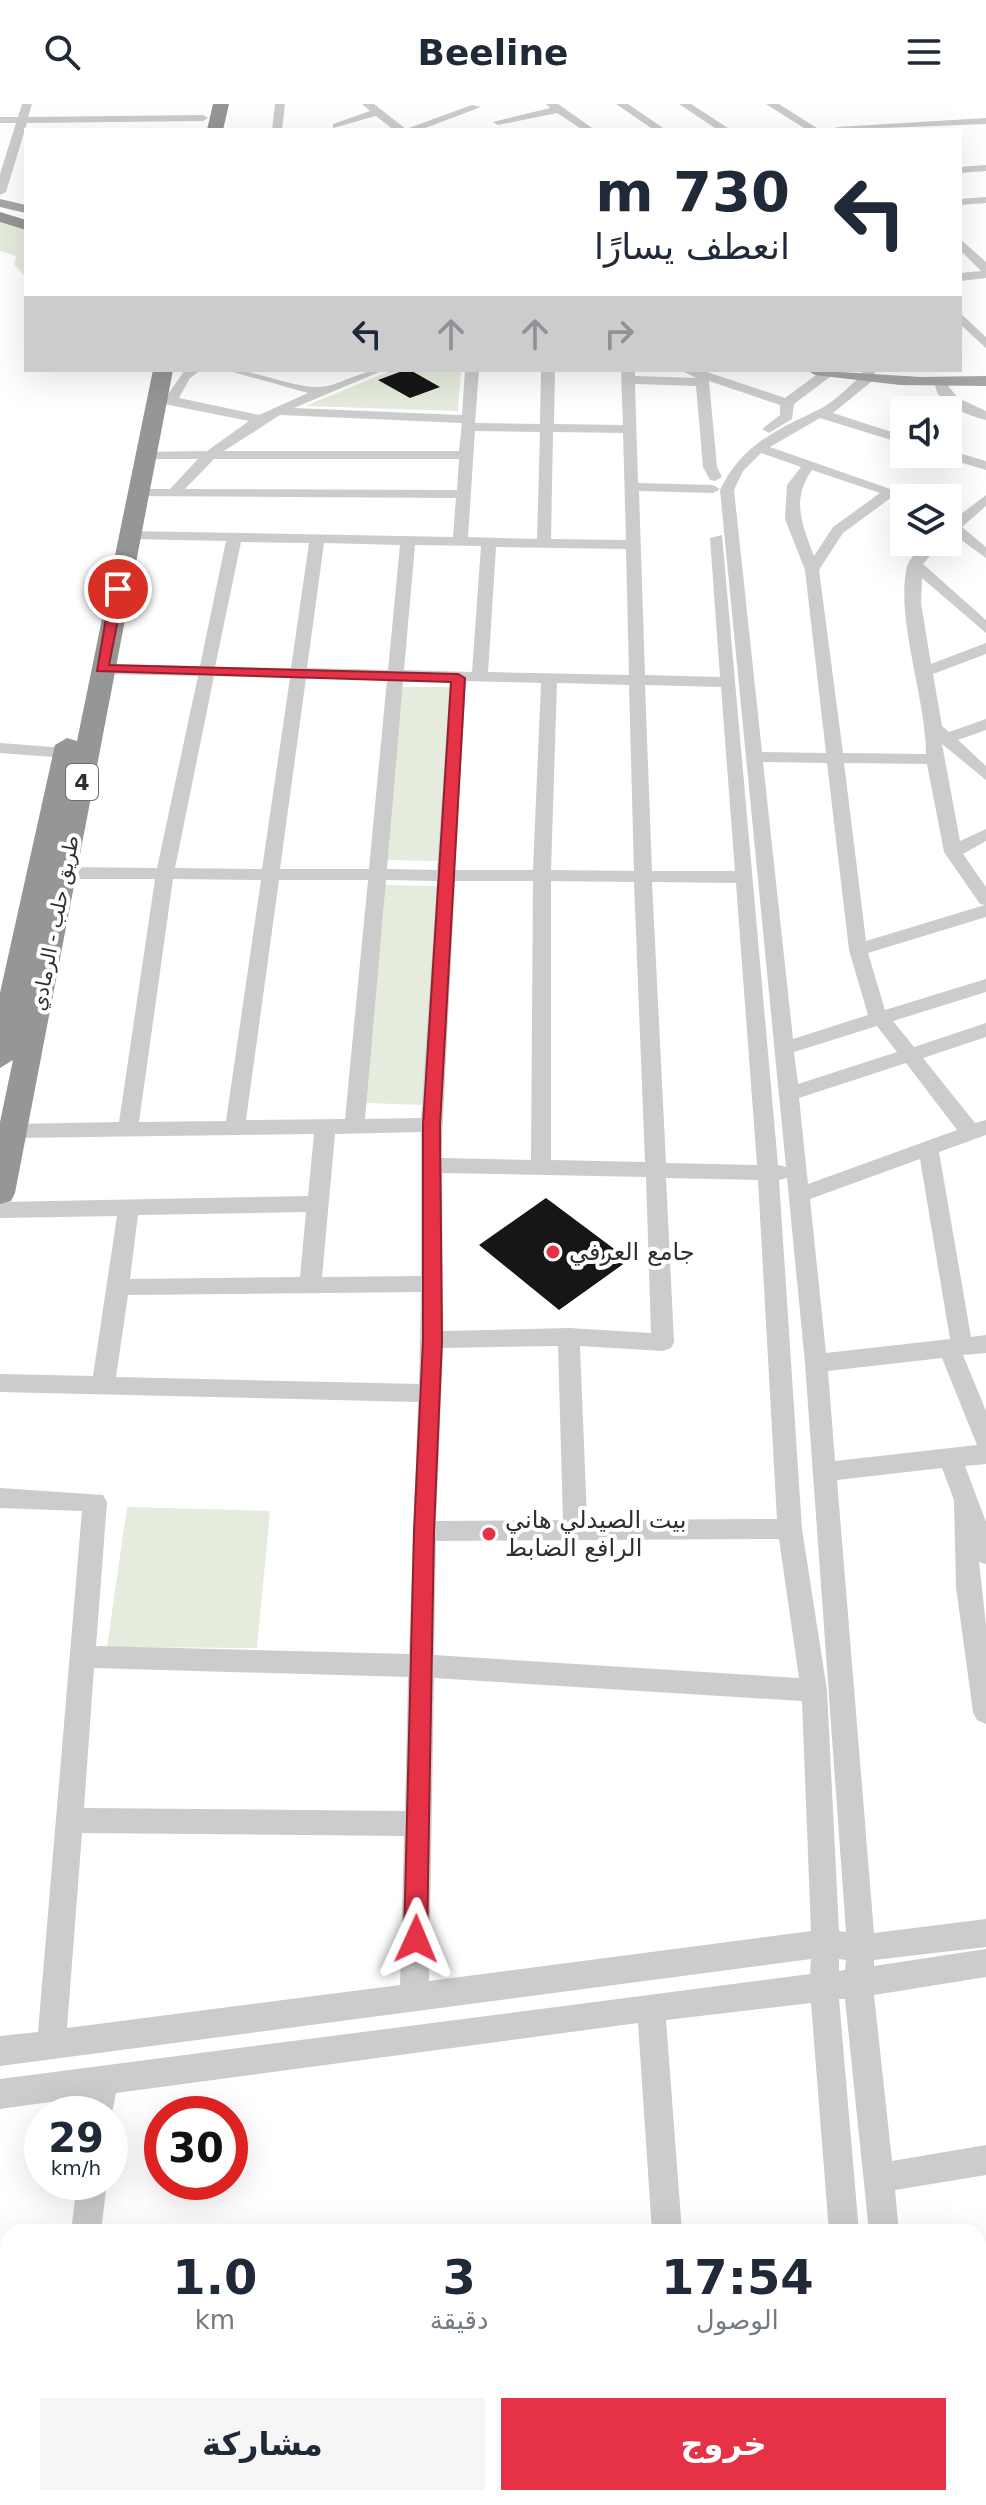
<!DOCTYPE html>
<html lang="ar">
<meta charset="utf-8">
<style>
:root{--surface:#fff;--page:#f6f6f7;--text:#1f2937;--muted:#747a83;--accent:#e53246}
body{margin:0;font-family:"DejaVu Sans","Noto Naskh Arabic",sans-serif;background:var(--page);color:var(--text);direction:rtl;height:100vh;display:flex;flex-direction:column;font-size:30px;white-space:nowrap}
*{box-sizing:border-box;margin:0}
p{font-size:26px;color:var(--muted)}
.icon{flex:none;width:44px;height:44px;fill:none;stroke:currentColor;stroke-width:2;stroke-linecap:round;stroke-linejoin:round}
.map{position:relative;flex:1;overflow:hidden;direction:ltr}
.drawer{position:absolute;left:0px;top:2120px;width:986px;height:282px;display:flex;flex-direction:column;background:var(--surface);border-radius:24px 24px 0 0;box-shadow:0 8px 32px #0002;direction:rtl}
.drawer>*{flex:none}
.hud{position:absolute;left:24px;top:24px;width:938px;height:244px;border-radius:0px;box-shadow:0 8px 32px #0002;direction:rtl;background:#fff;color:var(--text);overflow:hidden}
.fabs{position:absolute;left:890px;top:292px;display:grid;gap:16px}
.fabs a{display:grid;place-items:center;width:72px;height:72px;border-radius:0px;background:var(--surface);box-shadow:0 8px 32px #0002;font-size:40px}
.speed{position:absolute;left:24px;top:1992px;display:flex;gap:16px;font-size:40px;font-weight:700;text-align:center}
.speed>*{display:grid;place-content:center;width:104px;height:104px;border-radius:50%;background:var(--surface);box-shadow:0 8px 32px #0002;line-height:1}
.speed small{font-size:20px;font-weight:400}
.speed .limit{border:12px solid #d22;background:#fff;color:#111}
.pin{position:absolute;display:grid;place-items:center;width:68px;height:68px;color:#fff;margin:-34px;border:4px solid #fff;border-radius:50%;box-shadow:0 2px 8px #0007}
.me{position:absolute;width:88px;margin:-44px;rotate:1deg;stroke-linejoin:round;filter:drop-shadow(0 0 6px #0008)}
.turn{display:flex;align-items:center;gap:28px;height:168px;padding:0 40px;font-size:36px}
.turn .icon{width:104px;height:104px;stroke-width:2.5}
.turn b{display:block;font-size:56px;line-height:68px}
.lanes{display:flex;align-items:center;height:76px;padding:0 40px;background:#0003;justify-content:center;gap:40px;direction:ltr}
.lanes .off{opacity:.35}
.eta{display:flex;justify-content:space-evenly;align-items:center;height:136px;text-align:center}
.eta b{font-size:48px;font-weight:700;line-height:56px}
.action{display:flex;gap:16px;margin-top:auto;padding:16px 40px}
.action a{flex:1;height:92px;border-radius:0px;background:var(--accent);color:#fff;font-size:32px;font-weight:700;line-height:92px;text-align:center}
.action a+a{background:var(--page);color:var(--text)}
header{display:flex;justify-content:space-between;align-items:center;height:104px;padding:0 40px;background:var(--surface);font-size:36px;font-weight:700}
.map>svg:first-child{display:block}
.green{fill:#e6ecdd}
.building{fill:#161616}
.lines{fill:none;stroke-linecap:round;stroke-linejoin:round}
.minor{fill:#ccc;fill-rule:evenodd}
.major{fill:#a7a7a7;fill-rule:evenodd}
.highway{fill:#969696;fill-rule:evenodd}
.route{fill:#e53246;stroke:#95202e;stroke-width:2}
.poi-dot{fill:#e53246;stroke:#fff;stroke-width:3}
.labels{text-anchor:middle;stroke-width:8;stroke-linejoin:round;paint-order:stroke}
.far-street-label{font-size:20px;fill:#2f2f2f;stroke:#fff}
.shield{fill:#fff;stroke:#6d6d6d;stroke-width:2}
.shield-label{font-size:22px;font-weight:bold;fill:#2f2f2f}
.poi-label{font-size:24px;fill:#2f2f2f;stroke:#fff;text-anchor:start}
</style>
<header><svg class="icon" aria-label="menu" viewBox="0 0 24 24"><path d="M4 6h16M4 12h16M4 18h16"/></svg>Beeline<svg class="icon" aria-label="search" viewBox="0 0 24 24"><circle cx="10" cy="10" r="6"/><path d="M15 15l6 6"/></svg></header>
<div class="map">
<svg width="986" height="2401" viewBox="0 0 986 2401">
<rect width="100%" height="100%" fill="#fff"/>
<path class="green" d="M0 118 26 125V174L14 160 16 152 0 147Z
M393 266H461L458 307 305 302Z
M402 583H453L439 757 385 756Z
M385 781 442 782 425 1001 364 999Z
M127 1403 270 1407 257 1544 107 1543Z"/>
<path class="building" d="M405 266H410L440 283 410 294 378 276Z
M546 1094 629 1156 559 1206 479 1141Z"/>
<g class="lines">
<path class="minor" d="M22 0H32L28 13 203 11 208 14 203 17 27 19 6 88 0 91V70L16 19H0V13H18Z
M275 0H285L282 26H272Z
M362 0H374L406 25 472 1 481 3 420 26H394L376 12 333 24V20L370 7Z
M546 0H558L595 26H583L557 9 498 21 493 18 550 4Z
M616 0H628L666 26H654Z
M679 0H691L731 26H718Z
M766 0H779L820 26H807Z
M986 14V20L832 26 837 23Z
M986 61V67L960 69V63Z
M986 93V99L960 101V95Z
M960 135 986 158V174L960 177V169L981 167 960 146Z
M960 209 986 233V244L960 220Z
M185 266H201L190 274 179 294 259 311 308 289 226 266C259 266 288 283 318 283 336 284 358 266 384 266L294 304 462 311 465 266H479L475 319 540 320 541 266H555L554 320 623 321 621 266H635V272L696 274 681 266H701L785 294 823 266H839L794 300 792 315 769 329 762 325 780 311V301L709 277 717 363 722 373 715 377 710 376 703 363 696 282 635 280 638 379 713 381 720 385 713 389 639 387 645 571 720 573 710 434 722 431 778 1061 786 1063 720 386C742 340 777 326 820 305 834 298 848 283 860 273L863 266 875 268 871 278 833 309 904 332V340L820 314 770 343 916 394H904V397L892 393 843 429 819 466 843 649 926 650C926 593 895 515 907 462 910 453 921 445 927 438H942L923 460 986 516V529L922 474 921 499 931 560 986 539V550L933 570 942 622 949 628 986 615V626L958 636 986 662V676L942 640 960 737 986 725V737L963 750 986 783V813L868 849 885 906 986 875V888L893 917 914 943 986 919V933L923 954 975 1019 986 1016V1031L939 1048 971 1233 986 1231V1249L963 1251 986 1307V1360L965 1362 986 1418V1460L979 1458 986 1521V1620L977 1616 973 1608 956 1483 954 1396 942 1364 837 1376 874 1829 986 1815V1843L874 1856V1862L986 1845V1873L874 1891 892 2057 986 2041V2071L895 2086 899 2128H869L845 1895H839L859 2128H829L811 1899 666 1916 682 2128H652L638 1919 116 1989 110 2019V2010H84L86 1993 0 2005V1975L810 1870 811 1855 0 1962V1932L38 1928 82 1407 0 1404V1384L103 1391 107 1398 96 1542 409 1550 418 1298 0 1288V1270L93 1272 117 1112 0 1114V1098L308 1092 314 1030 12 1034 2 1027 12 1020 119 1018 155 775H66L57 769 66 763 157 764 198 572 101 570 93 565 101 560 200 562 226 437 128 435 121 431 128 427 453 433 456 394 132 392V386L137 385H170L198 355H145L138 351 140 348 207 347 249 317 154 298V292H167ZM280 311 462 319 459 347H224ZM475 327 540 328 537 435 468 433ZM553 328 623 329 626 436 551 435ZM761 349 801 363 787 381 785 415 805 466 826 649 762 648 734 386 743 367ZM214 355H459L457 386 185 385ZM812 366 880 389 833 423 814 452C802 421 791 395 812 366ZM241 438 309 439 291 564 215 563ZM324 439 400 441 388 566 307 564ZM415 441 481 442 472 568 404 566ZM496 443 626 445 629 571 488 568ZM214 572 290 574 262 765 175 764ZM306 574 387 576 369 765H280ZM403 576 450 577 437 766 387 765ZM466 577 541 579 533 766H455ZM557 579 629 581 634 767 551 766ZM645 581 721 583 735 767H652ZM763 658 827 659 849 846 868 911 793 935ZM844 659 927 660 944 748 980 800 985 801 866 837ZM173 775 261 776 226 1017 139 1018ZM279 776H368L345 1015 246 1016ZM386 776 437 777 421 1014 365 1015ZM455 777H533L531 1056 441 1054ZM551 777 634 778 645 1058 551 1056ZM652 778 736 779 757 1061 666 1059ZM877 922 897 948 798 980 794 948ZM906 959 957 1026 808 1080 799 994ZM421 1028V1172L322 1173 335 1030ZM920 1055 950 1235 826 1249 810 1095ZM442 1069 646 1073 651 1229 569 1224 443 1227ZM666 1074 758 1076 777 1415 587 1416 580 1242 663 1247 671 1244 674 1238ZM787 1074 805 1259 846 1828 839 1827 827 1586 802 1425 779 1076ZM306 1108 300 1173 130 1175 138 1111ZM421 1188 419 1280 116 1273 128 1191ZM558 1242 563 1416 436 1417 443 1244ZM942 1254 977 1341 835 1357 828 1267ZM779 1435 799 1574 434 1551 436 1437ZM94 1564 408 1573 405 1707 84 1704ZM434 1574 802 1597 811 1827 429 1877ZM82 1729 404 1732 400 1881 67 1924ZM839 1855 846 1856 845 1866 839 1867Z
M935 278H945L958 294 986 307V316C968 311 934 300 935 278Z
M948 346 986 357V366L943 353 941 350H948Z
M986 391V402L962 423 986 443V454L953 430 948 431V420Z
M0 639 66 644 74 649 66 654 0 649Z
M77 2078H107L101 2128H71Z
M0 2160H8V2192H0Z
M0 2361H8V2395H0Z
M47 2394H81L80 2401H46Z
M662 2394H696V2401H662Z
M852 2394H886L887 2401H853Z
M892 2394H926V2401H892Z"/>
<path class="major" d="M0 95 26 101V109L0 103Z
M807 266 921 273 986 272V282L900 281 815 271Z"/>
<path class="highway" d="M213 0H229L223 26H207Z
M0 108 26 116V126L0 118Z
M153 266H173L15 1089 11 1097 0 1100V1018L13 956 0 964V889L55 641 67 634 77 637Z"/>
</g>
<path class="route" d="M118 481 124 485 109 561 458 570 465 574 440 1021 442 1236 434 1427 427 1835 424 1843 416 1847 408 1843 404 1835 414 1427 423 1236V1021L451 578 97 567 111 485Z"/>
<g class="poi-dot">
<circle cx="553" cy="1148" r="8"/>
<circle cx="489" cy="1430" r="8"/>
</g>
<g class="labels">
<g class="far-street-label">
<text transform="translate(55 819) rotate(-79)" y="7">طريق حلب - الرمادي</text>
</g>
<rect class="shield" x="66" y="660" width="32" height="36" rx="6"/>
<g class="shield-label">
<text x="82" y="686">4</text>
</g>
<g class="poi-label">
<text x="569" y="1156">جامع العرفي</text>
<text x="505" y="1424">بيت الصيدلي هاني<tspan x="505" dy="28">الرافع الضابط</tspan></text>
</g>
</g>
</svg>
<div class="fabs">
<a><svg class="icon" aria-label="sound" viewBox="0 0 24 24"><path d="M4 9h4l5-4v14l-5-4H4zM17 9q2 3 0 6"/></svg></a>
<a><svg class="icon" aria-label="layers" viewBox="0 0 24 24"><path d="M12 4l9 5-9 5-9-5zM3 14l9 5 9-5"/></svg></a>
</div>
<div class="speed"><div>29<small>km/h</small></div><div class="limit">30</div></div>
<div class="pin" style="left:118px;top:485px;background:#d93025"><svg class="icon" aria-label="arrive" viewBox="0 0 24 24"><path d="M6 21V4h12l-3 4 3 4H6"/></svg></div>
<svg class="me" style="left:416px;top:1835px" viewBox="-20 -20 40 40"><path d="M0-17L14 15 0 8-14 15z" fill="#e53246" stroke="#fff" stroke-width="4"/></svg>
<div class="hud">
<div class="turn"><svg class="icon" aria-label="left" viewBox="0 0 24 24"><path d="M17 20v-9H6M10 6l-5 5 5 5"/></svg><div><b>730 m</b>انعطف يسارًا</div></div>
<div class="lanes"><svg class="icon" aria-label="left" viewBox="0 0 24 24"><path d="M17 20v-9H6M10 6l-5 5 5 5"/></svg><svg class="icon off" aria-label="ahead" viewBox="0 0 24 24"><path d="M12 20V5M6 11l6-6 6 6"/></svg><svg class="icon off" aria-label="ahead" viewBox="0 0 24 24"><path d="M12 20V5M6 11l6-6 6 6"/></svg><svg class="icon off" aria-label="right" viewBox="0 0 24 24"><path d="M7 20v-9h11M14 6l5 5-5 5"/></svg></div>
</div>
<section class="drawer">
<div class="eta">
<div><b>17:54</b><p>الوصول</p></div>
<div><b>3</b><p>دقيقة</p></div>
<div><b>1.0</b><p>km</p></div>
</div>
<div class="action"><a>خروج</a><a>مشاركة</a></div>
</section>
</div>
